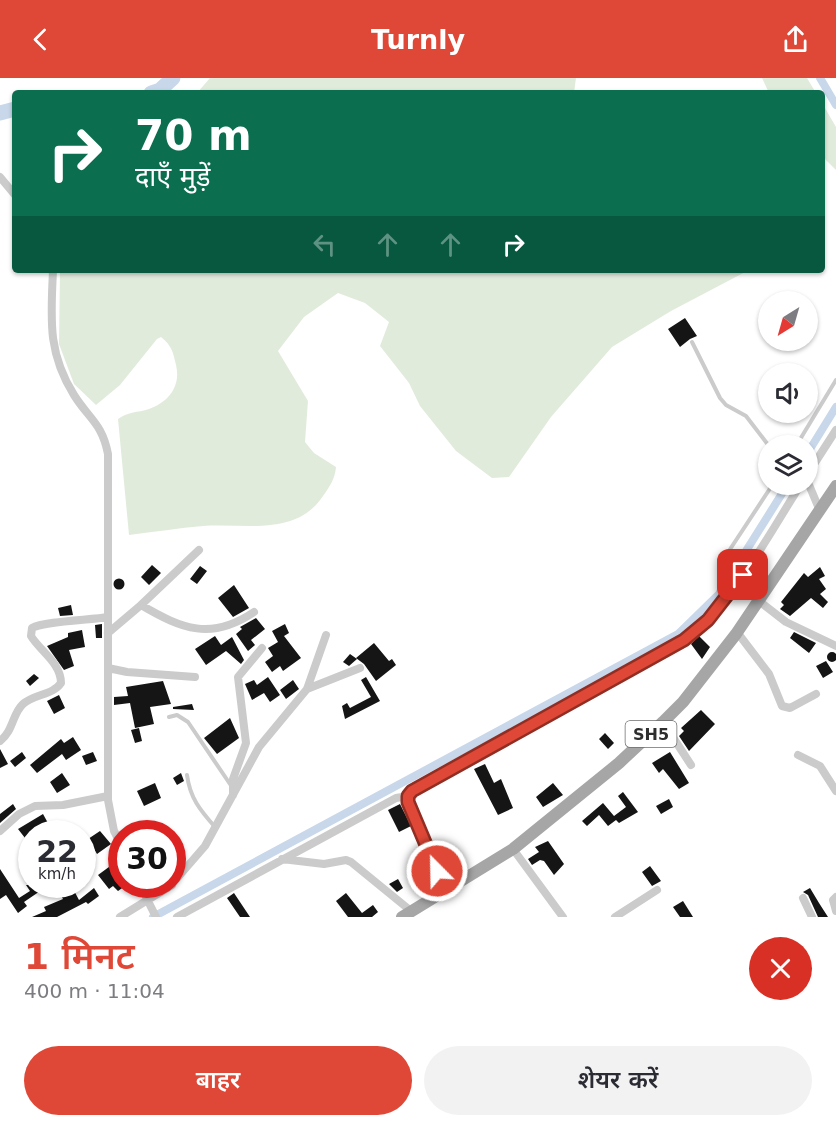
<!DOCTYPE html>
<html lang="hi">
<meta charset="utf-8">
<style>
:root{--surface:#fff;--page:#f2f2f3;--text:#2b2b33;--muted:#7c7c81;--accent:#df4736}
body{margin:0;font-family:"DejaVu Sans","Noto Sans Devanagari",sans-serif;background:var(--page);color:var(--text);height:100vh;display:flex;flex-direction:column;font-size:22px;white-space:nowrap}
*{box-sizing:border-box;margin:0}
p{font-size:20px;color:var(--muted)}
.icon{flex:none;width:33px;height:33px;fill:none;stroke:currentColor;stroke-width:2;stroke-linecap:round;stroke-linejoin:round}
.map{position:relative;height:839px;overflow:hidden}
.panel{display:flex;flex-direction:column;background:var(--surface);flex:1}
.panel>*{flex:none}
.hud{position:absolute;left:12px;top:12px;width:813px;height:183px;border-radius:6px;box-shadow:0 2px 4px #0004;background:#0b6e4f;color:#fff;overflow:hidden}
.needle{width:39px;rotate:217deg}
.controls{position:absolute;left:758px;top:213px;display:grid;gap:12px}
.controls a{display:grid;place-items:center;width:60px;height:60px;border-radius:50%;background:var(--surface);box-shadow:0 2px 4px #0004;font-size:30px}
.speed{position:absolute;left:18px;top:742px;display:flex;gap:12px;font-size:30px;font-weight:700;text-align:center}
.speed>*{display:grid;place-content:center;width:78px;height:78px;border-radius:50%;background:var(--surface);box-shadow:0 2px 4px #0004;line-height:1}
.speed small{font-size:15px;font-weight:400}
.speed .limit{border:9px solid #d22;background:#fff;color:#111}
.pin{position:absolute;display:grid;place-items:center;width:51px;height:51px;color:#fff;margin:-26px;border-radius:12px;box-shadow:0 3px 9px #0006}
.me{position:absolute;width:66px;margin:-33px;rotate:337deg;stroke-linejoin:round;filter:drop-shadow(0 0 4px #0008)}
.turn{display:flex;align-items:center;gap:21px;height:126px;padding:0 24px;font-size:27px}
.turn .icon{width:78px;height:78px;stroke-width:2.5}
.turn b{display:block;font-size:42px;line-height:51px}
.lanes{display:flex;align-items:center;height:57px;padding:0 24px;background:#0003;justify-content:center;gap:30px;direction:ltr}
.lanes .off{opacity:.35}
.round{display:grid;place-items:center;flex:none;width:63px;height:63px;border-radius:32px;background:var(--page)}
.overview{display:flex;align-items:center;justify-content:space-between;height:102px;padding:0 24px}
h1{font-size:36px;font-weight:600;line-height:45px;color:var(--accent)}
.primary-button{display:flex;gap:12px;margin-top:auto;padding:12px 24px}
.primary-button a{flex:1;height:69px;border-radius:36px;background:var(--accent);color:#fff;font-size:24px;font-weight:600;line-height:69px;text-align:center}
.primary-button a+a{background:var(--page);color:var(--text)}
header{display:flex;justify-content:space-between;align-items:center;height:78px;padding:0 24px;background:var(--accent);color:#fff;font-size:27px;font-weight:600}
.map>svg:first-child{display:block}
.green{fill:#e1ebdc}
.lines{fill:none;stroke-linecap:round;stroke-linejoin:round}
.canal{stroke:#c8d7ea;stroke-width:8}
.river{stroke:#c8d7ea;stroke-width:15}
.building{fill:#151515}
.service{stroke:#cbcbcb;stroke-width:4}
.minor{stroke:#cbcbcb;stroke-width:8}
.primary{stroke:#a6a6a6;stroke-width:12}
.route-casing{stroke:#912e23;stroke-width:15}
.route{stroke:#df4736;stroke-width:10}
.labels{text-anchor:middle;stroke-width:6;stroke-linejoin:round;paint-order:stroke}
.shield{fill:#fff;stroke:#6d6d6d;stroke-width:1.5}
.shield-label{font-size:16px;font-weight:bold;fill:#2e2e2e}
</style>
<header><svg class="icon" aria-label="back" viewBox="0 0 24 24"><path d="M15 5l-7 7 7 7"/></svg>Turnly<svg class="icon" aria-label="share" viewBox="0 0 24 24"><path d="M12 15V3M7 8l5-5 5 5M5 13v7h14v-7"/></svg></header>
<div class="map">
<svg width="836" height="839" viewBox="0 0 836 839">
<rect width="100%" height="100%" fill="#fff"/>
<path class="green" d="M210 0H576L574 15H197Z
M762 0H807L816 15H769Z
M822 25 836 49V92L822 78Z
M60 192H749L671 233 612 269 551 339 509 399 492 400 456 373 420 328 409 305 380 268 389 244 365 225 338 215 304 239 278 273 308 323 305 364 314 375 336 389C335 401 330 408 323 418 296 459 245 445 203 448 179 450 154 454 129 457L118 341C129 333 137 335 149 331 169 324 181 308 176 287 173 274 172 268 161 259L157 261 120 307 96 327 74 306 59 266Z"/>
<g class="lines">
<path class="canal" d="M820 0 836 27
M807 376 836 329
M153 839 678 556 719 516 788 406"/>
<path class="river" d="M151 15 160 12 173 0
M0 35 15 31"/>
</g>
<path class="building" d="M685 240 697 258 690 261 680 269 668 251Z
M152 487 161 495 149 507 141 499Z
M200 488 207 493 197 506 190 501Z
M820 489 825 498 819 501 826 511 820 516 828 524 823 530 811 520 790 538 780 531 784 527 781 524 804 495 808 499Z
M113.5 506a5.5 5.5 0 1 1 11 0a5.5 5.5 0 1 1-11 0Z
M234 507 249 530 233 539 218 520Z
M71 527 73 537 60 538 58 530Z
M256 540 265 551 251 562 255 567 248 573 236 556 242 551 240 549Z
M102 546V560H96L95 547Z
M285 546 289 555 284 558 301 580 283 593 280 588 272 594 265 584 273 578 268 570 278 564 272 553Z
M82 552 85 569 69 572 74 588 64 592 47 568 68 559V555Z
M794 554 816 565 809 575 790 560Z
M215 558 221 567 232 559 244 582 241 586 226 573 206 587 195 571Z
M699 558 710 569 702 581 691 566Z
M374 565 389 583 392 581 396 587 376 603 364 586 356 580Z
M827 579a5 5 0 1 1 10 0a5 5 0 1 1-10 0Z
M350 576 357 581 349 588 343 584Z
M826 583 833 594 823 600 816 588Z
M34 596 39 600 30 608 26 603Z
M268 599 280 617 270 624 264 615 252 622 245 606 254 602 257 607Z
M366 599 380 623 345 641 342 628 347 625 350 630 371 619 361 602Z
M293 602 299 611 286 621 280 612Z
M163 603 171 626 150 629 154 646 135 650 130 625 114 627V619L128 618 126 609Z
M59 617 65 630 54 636 47 623Z
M192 626 194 632 173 631V629Z
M701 632 715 646 689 673 679 658 684 653 681 650Z
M230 640 239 660 217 676 204 660Z
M139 650 142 663 135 665 131 652Z
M605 655 614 665 608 671 599 661Z
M73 659 81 672 66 682 62 676 37 695 30 687 61 661 64 665Z
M0 671 8 686 0 690Z
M22 674 26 680 15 689 10 683Z
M93 674 97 683 86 687 82 678Z
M670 674 689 705 679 711 663 691 659 695 652 685Z
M485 686 494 705 501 701 513 730 498 737 474 691Z
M62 695 70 707 57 715 50 704Z
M181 695 184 703 177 707 173 700Z
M155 705 161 720 144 728 137 713Z
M553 705 563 717 543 729 536 719Z
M623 714 638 734 619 745 616 742 608 748 599 737 587 748 582 743 603 725 614 738 626 729 618 718Z
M669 721 673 729 661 736 656 728Z
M13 726 16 731 0 745V736Z
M400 726 411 748 399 754 388 732Z
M43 736 54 756H32V769L18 751Z
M100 753 111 766 97 776 94 771 82 779V765Z
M548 763 564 786 554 797 544 783 540 782 532 787 528 781 539 774 535 769Z
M113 786 122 798V807L125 808 118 813 113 808 109 811 98 797Z
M650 788 661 803 652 808 642 794Z
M0 791 19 820 30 813 26 807H49L24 824 27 828 18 835 6 817 0 821Z
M398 801 403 810 397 814 389 806Z
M55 807H71L79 822 94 810 99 818 88 826 86 824 57 839H32L46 833 44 829 63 821Z
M810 810 819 825 828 839H818L808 817 803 814Z
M234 815 250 839H240L227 820Z
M346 815 362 835 373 827 378 834 372 839H348L336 823Z
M683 823 693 839H680L673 829Z"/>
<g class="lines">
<path class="service" d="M692 264 720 320 726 327 746 338 769 368
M796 368 836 302
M721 485 773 406
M169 639 177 637 188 644 232 709
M187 697C190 720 200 732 215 749"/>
<path class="minor" d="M0 99 15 117
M53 192C51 240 47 274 74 317 89 341 102 345 108 376V722L114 753 122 768
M807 397 836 352
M807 402 820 433
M759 523 786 544 836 568
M141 527 199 472
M737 554 769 596 782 628 790 630 816 616
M108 555 141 527C182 551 211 563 254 534
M108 590 127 594 195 599
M307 611 360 590
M663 644 691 687
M0 663C14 652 12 636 23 626 34 616 53 617 61 605 61 585 40 573 31 558L32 550C44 543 91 542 108 539
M798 677 820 688 836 713
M233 717V701L246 665 238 599 262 570
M0 753 19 736 35 728 63 727 108 718
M513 771 563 839
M282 781 324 786 346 782 351 784 411 833
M172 806 205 768 259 669 307 611 326 557
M140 807 156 839
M445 813 411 732 408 718 418 710 684 562C736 521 766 461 801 406
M836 819 833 822 836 833
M803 820 812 839
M120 839 172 807
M177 839 396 720 408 718
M615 839 657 812"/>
<path class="primary" d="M402 839 513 771 619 685 663 644 683 624 736 556 836 408"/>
</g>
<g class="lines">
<defs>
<path id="route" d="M437 793 408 724V718L412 713 684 562 708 542 743 497"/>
</defs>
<use href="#route" class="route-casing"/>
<use href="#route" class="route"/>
</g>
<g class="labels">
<rect class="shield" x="625.5" y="643" width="51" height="26" rx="4.5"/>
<g class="shield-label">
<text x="651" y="662">SH5</text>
</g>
</g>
</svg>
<div class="controls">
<a><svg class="needle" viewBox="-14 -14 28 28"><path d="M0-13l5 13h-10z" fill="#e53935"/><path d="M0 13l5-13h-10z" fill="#7c7c81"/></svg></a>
<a><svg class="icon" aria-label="sound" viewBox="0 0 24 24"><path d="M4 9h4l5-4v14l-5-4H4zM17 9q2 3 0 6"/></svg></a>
<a><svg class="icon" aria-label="layers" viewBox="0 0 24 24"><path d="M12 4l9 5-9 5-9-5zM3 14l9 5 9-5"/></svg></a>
</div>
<div class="speed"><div>22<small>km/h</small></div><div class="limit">30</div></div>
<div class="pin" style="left:743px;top:497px;background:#d93025"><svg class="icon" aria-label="arrive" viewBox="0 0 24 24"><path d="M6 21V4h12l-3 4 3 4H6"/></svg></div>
<svg class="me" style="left:437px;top:793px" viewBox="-20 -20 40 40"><circle r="17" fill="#df4736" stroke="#fff" stroke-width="3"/><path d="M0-11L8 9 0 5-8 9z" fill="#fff"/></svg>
<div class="hud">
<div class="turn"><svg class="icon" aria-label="right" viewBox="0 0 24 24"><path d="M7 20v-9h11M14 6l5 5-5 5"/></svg><div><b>70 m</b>दाएँ मुड़ें</div></div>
<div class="lanes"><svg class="icon off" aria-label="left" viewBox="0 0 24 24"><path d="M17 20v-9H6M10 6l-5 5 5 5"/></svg><svg class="icon off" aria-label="ahead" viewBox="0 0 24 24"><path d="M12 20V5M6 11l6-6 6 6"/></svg><svg class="icon off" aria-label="ahead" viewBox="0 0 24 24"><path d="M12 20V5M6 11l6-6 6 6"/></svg><svg class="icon" aria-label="right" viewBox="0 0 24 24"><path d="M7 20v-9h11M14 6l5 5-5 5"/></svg></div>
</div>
</div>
<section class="panel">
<div class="overview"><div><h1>1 मिनट</h1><p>400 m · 11:04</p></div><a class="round" style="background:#d93025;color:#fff"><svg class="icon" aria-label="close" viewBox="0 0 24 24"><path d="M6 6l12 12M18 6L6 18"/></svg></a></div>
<div class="primary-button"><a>बाहर</a><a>शेयर करें</a></div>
</section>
